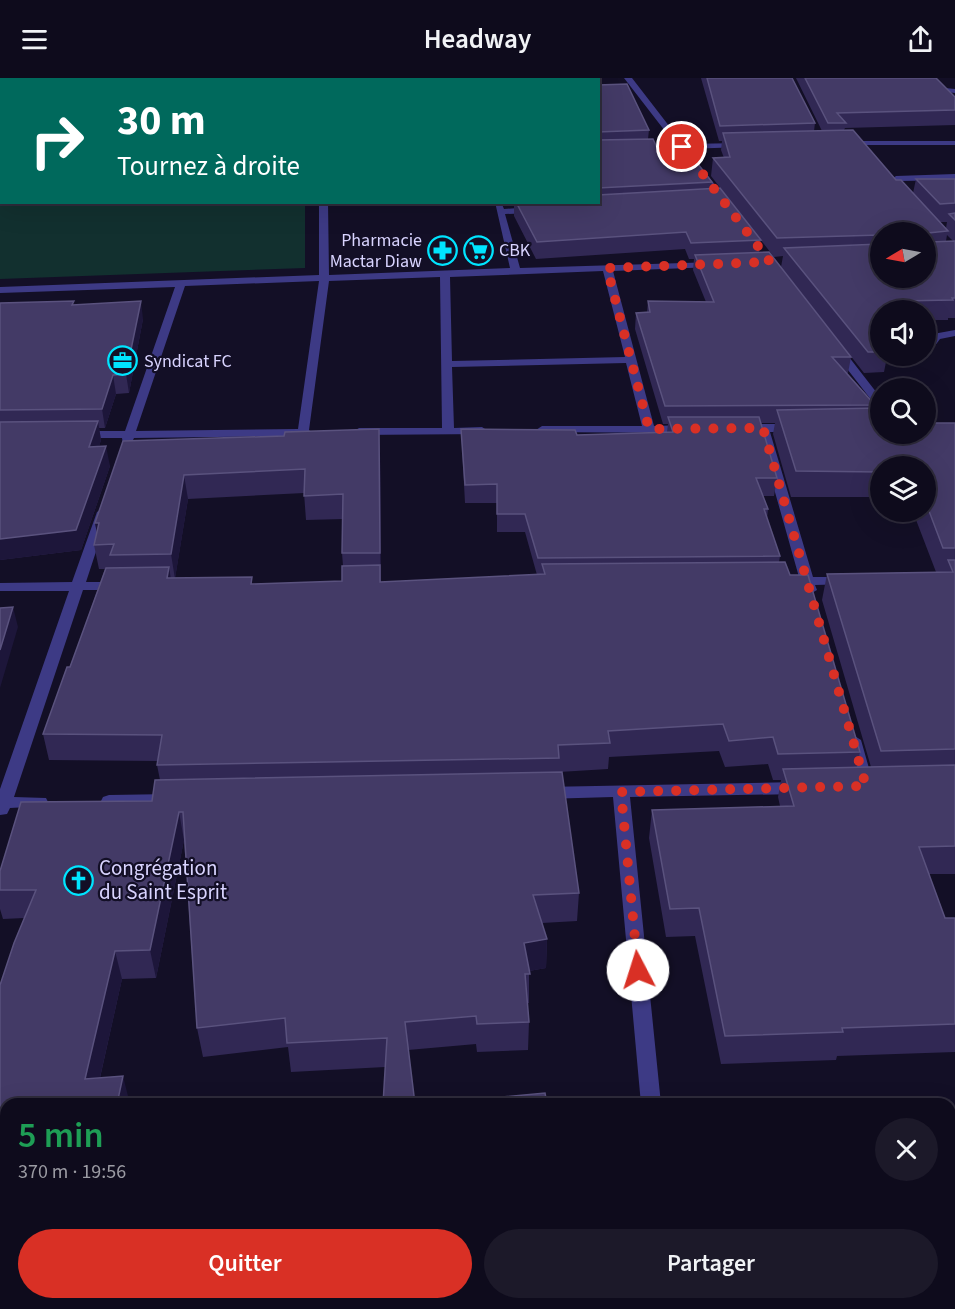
<!DOCTYPE html>
<html lang="fr">
<meta charset="utf-8">
<style>
:root{--surface:#0e0b1c;--page:#1c1929;--text:#f1f3f6;--muted:#9b9ba3;--line:#2e2b3b;--accent:#d93025}
body{margin:0;font-family:"Source Sans 3",sans-serif;background:var(--page);color:var(--text);height:100vh;display:flex;flex-direction:column;font-size:22px;white-space:nowrap}
*{box-sizing:border-box;margin:0}
p{font-size:20px;color:var(--muted)}
.icon{flex:none;width:33px;height:33px;fill:none;stroke:currentColor;stroke-width:2;stroke-linecap:round;stroke-linejoin:round}
.map{position:relative;flex:1;overflow:hidden}
.drawer{position:absolute;left:0px;top:1020px;width:956px;height:212px;display:flex;flex-direction:column;background:var(--surface);border-radius:18px 18px 0 0;box-shadow:0 6px 24px #0002,0 0 0 2px var(--line)}
.drawer>*{flex:none}
.hud{position:absolute;left:0px;top:0px;width:600px;height:126px;box-shadow:0 6px 24px #0002,0 0 0 2px var(--line);background:#00695c;color:#fff;overflow:hidden}
.needle{width:39px;rotate:260deg}
.controls{position:absolute;left:870px;top:144px;display:grid;gap:12px}
.controls a{display:grid;place-items:center;width:66px;height:66px;border-radius:50%;background:var(--surface);box-shadow:0 6px 24px #0002,0 0 0 2px var(--line);font-size:30px}
.pin{position:absolute;display:grid;place-items:center;width:51px;height:51px;color:#fff;margin:-26px;border:3px solid #fff;border-radius:50%;box-shadow:0 2px 6px #0007}
.me{position:absolute;width:66px;margin:-33px;rotate:355deg;stroke-linejoin:round;filter:drop-shadow(0 0 4px #0008)}
.turn{display:flex;align-items:center;gap:21px;height:126px;padding:0 18px;font-size:27px}
.turn .icon{width:78px;height:78px;stroke-width:2.5}
.turn b{display:block;font-size:42px;line-height:51px}
.round{display:grid;place-items:center;flex:none;width:63px;height:63px;border-radius:32px;background:var(--page)}
.overview{display:flex;align-items:center;justify-content:space-between;height:102px;padding:0 18px}
h1{font-size:36px;font-weight:600;line-height:45px;color:#1e9e55}
.primary-button{display:flex;gap:12px;margin-top:auto;padding:12px 18px}
.primary-button a{flex:1;height:69px;border-radius:36px;background:var(--accent);color:#fff;font-size:24px;font-weight:600;line-height:69px;text-align:center}
.primary-button a+a{background:var(--page);color:var(--text)}
header{display:flex;justify-content:space-between;align-items:center;height:78px;padding:0 18px;background:var(--surface);font-size:27px;font-weight:600}
.map>svg:first-child{display:block}
.green{fill:#12302f}
.lines{fill:none;stroke-linecap:round;stroke-linejoin:round}
.minor{fill:#3d3a85;fill-rule:evenodd}
.wall{fill:#312854;fill-rule:evenodd}
.shaded-wall{fill:#1d163a}
.building{fill:#433a66;stroke:#5a527e;stroke-width:1.5}
.route{stroke:#d93025;stroke-width:10;stroke-dasharray:0 18}
.labels{text-anchor:middle;stroke-width:4.5;stroke-linejoin:round;paint-order:stroke}
.far-poi-label{font-size:18px;fill:#d9d4ff;stroke:#130f26;text-anchor:start}
.poi-label{font-size:21px;fill:#d9d4ff;stroke:#130f26;text-anchor:start}
</style>
<header><svg class="icon" aria-label="menu" viewBox="0 0 24 24"><path d="M4 6h16M4 12h16M4 18h16"/></svg>Headway<svg class="icon" aria-label="share" viewBox="0 0 24 24"><path d="M12 15V3M7 8l5-5 5 5M5 13v7h14v-7"/></svg></header>
<div class="map">
<svg width="955" height="1231" viewBox="0 0 955 1231">
<rect width="100%" height="100%" fill="#130f26"/>
<path class="green" d="M0 87 2 124 305 125V190L0 201Z"/>
<g class="lines">
<path class="minor" d="M166 0H174V2H166Z
M440 0H448V2H440Z
M568 0H576V2H568Z
M624 0H632L683 66 745 65 746 67 742 69 687 71 729 125V129H723L679 71 598 73V68L675 66Z
M925 8 955 11V15L928 12H925Z
M0 55H2L0 61Z
M841 63H955V67H841Z
M0 70H2V76H0Z
M955 96V102L900 103 899 108 907 117 903 120 891 108 892 101 896 98Z
M319 124H328L329 197 510 190 495 124H501L504 131 533 129 538 132 533 135 505 136 520 190 716 184V188L713 189 613 193 654 348 686 347 692 351 686 355 538 354 536 352 542 348H642L626 285 452 289 454 350 482 349 488 353 486 356 355 357 353 354 359 350H442L440 199 329 203 309 352 311 354 307 358 134 360 131 366H123L122 360H76L74 357 80 353H125L175 209 0 215V209L319 197ZM603 193 625 279 452 283 450 199ZM319 203 298 351 136 353 185 208Z
M955 252V258L940 261 934 269 926 268 933 256Z
M838 269 842 270 880 319V329L876 328 834 274V270Z
M743 346H794L800 350 794 354H770L813 499H846L851 500 853 503 851 506 815 507 817 512 810 516 805 515 802 507H789L782 503 789 499H799L758 354 739 352 737 350Z
M103 430 109 434 86 504H117L124 508 117 512H83L14 719 46 720 48 724 46 728 10 730 7 736 0 737V711L69 513H0V505L72 504 97 434Z
M853 657 861 662 874 708 872 712H860L858 708 845 662Z
M799 704 805 706 807 710 805 714 799 716 630 719 661 1026H641L613 719 544 721 538 719 536 715 538 711 544 709Z
M172 716 178 718 180 722 178 726 172 728 109 729 103 727 101 723 103 719 109 717Z
M0 1207H6V1226H14L0 1229Z
M407 1226H724L726 1231H409Z"/>
</g>
<path class="wall" d="M701 0H792L815 45 814 53H822L796 0H936L955 19V47L845 50 844 52 896 102 913 115 916 101H955V240H948V242H926V232H880V278H915L887 279 884 294 864 295 781 189 783 178 774 179 711 98 713 80H724L721 72 722 63H719ZM940 144H947L946 150ZM880 154H926L880 200ZM947 157 953 163H946Z
M598 7 649 52 648 61 665 87 712 104 711 111 761 162 759 174 851 279 848 295H847L875 327 874 330 880 356 955 345V796H929L945 840H955V974L837 978 836 982 721 986 695 858 666 859 649 760 652 732 780 728 778 719 781 702H773L768 686 725 689 719 673 609 679 608 691 559 694 579 815 577 843 542 845 547 861 546 890 529 893V925H527L529 944 528 972 477 974 476 966 408 972 385 989 291 994 288 969 203 979 197 950 184 762 156 900 122 901 100 1000 6 1026V1142H0V907L24 840 3 841 0 831V793L152 723 160 702 157 687 158 683 49 682 43 656 70 589 105 491H99L94 467 97 455 95 445 123 363 380 374 381 504 537 497 525 454H497V425H465L461 351 577 357 667 354 668 346H663L635 251 636 235 647 234 648 223 706 224 693 192 694 181H689L685 171 536 181 514 138V128H510L508 124H598ZM761 345H775L773 356 791 419H880V388H926V434H913L936 494 827 496 822 522 871 689H857L860 674 779 484 780 478 767 441 768 431 763 418H774L777 400ZM304 415 306 442 343 441 342 475 343 488 342 503 253 506 175 500 188 421Z
M0 225 74 227 143 241 129 315 116 316 105 350H99L101 362 99 368 110 388 81 472 0 482Z"/>
<path class="shaded-wall" d="M95 0H104L103 2H94Z
M141 223 143 241 129 315 126 296Z
M113 297 116 316 105 350 102 331Z
M98 343 101 362 93 388 89 369Z
M379 351 380 374 381 500 380 475Z
M106 368 110 388 81 472 0 482V461Z
M184 397 188 421 175 501 171 476Z
M95 445H99V466Z
M169 489 173 514 167 500Z
M13 529 18 549 0 610V572Z
M179 734 184 762 156 900 150 872Z
M547 861 546 890 523 894 524 865Z
M115 873 122 901 94 1026 85 1001Z
M123 998 130 1026H117Z"/>
<path class="building" d="M33 0H95L94 2H32Z
M453 0H504V2H453Z
M707 0H792L815 45 720 48Z
M805 0H936L955 19V32L837 35 846 45H828Z
M627 6 649 52 598 54V7Z
M853 52 896 102H901L948 153 928 155V162L930 164 955 163V220H952L953 222 896 223 902 232H880V274H868L784 170 880 166V200H926V154H880V157L777 160 713 80 730 79 723 55Z
M653 61 665 87 698 86 712 104 598 110V62Z
M916 101H955V125L940 126Z
M720 110 761 162 691 165 686 154 537 164 516 124H598V117Z
M955 135V142L949 136Z
M769 174 851 279H832L875 327 665 328 636 235 650 234 648 223 714 224 695 177Z
M74 223 72 227 141 223 126 296 113 297 102 331 0 332V225Z
M880 330V356H926V345H955V470H943L926 425V388H880V394L796 393 777 332Z
M668 339H759L777 400H756L768 431H764L780 478 538 480 525 436H497V406L465 407 461 351 575 352 577 357 673 354Z
M98 343 89 369 106 368 76 452 0 461V344Z
M379 351 380 475H342L343 416 304 418 305 391 184 397 171 476 110 477 114 466 94 467 99 445H95L123 363 284 358 285 354Z
M948 482H955V671L881 673 827 496 953 494Z
M785 484 790 497H808L860 674 778 676 773 659 729 663 723 646 608 653 610 665 558 667 559 680 157 687 162 657 43 656 67 589H70L106 490 169 489 167 500 252 499 251 506 342 503V488L380 487V504L545 496 542 486Z
M13 529 0 572V530Z
M955 687V768L919 769 945 840H955V946L842 950 843 954 725 958 699 830 670 831 652 732 794 728 783 691Z
M562 694 579 815 533 817 547 861 524 865 530 896H525L529 944 477 946 476 938 405 944 415 1026H383L387 960 287 965 285 940 197 950 183 734H179L150 872 115 873 85 1001 123 998 117 1026H6V1114H0V907L14 865 36 812H0V793L21 724 152 723 155 702Z
M545 1015 547 1026H428Z"/>
<g class="lines">
<path class="route" d="M638 892 621 714 866 708 763 350 649 351 607 190 770 184 682 69"/>
</g>
<defs>
<symbol id="pharmacy-ring" viewBox="-11 -11 22 22"><circle r="9.5" fill="#130f26" stroke="#00e5ff" stroke-width="1.5"/><path d="M-2-6h4v4h4v4h-4v4h-4v-4h-4v-4h4Z" fill="#00e5ff"/></symbol>
<symbol id="supermarket-ring" viewBox="-11 -11 22 22"><circle r="9.5" fill="#130f26" stroke="#00e5ff" stroke-width="1.5"/><path d="M-6-5.5h2.5l.6 2H6L4.5 2H-2.5L-4.4-4H-6ZM-1.5 3.2a1.3 1.3 0 1 0 .1 0ZM3 3.2a1.3 1.3 0 1 0 .1 0Z" fill="#00e5ff"/></symbol>
<symbol id="office-ring" viewBox="-11 -11 22 22"><circle r="9.5" fill="#130f26" stroke="#00e5ff" stroke-width="1.5"/><path d="M-6-3h4V-5.5h4V-3h4V5H-6ZM-1-4.5V-3h2v-1.5ZM-6 0V1H6V0Z" fill="#00e5ff"/></symbol>
<symbol id="church-ring" viewBox="-11 -11 22 22"><circle r="9.5" fill="#130f26" stroke="#00e5ff" stroke-width="1.5"/><path d="M-1.2-6h2.4v3.5h3.3v2.4h-3.3V6h-2.4V-.1h-3.3v-2.4h3.3Z" fill="#00e5ff"/></symbol>
</defs>
<g fill-rule="evenodd">
<use href="#pharmacy-ring" x="426" y="156" width="33" height="33"/>
<use href="#supermarket-ring" x="462" y="156" width="33" height="33"/>
<use href="#office-ring" x="106" y="266" width="33" height="33"/>
<use href="#church-ring" x="62" y="786" width="33" height="33"/>
</g>
<g class="labels">
<g class="far-poi-label">
<text x="422" y="168" text-anchor="end">Pharmacie<tspan x="422" dy="21">Mactar Diaw</tspan></text>
<text x="499" y="178">CBK</text>
<text x="144" y="289">Syndicat FC</text>
</g>
<g class="poi-label">
<text x="99" y="797">Congrégation<tspan x="99" dy="24">du Saint Esprit</tspan></text>
</g>
</g>
</svg>
<div class="controls">
<a><svg class="needle" viewBox="-14 -14 28 28"><path d="M0-13l5 13h-10z" fill="#e53935"/><path d="M0 13l5-13h-10z" fill="#9b9ba3"/></svg></a>
<a><svg class="icon" aria-label="sound" viewBox="0 0 24 24"><path d="M4 9h4l5-4v14l-5-4H4zM17 9q2 3 0 6"/></svg></a>
<a><svg class="icon" aria-label="search" viewBox="0 0 24 24"><circle cx="10" cy="10" r="6"/><path d="M15 15l6 6"/></svg></a>
<a><svg class="icon" aria-label="layers" viewBox="0 0 24 24"><path d="M12 4l9 5-9 5-9-5zM3 14l9 5 9-5"/></svg></a>
</div>
<div class="pin" style="left:682px;top:69px;background:#d93025"><svg class="icon" aria-label="arrive" viewBox="0 0 24 24"><path d="M6 21V4h12l-3 4 3 4H6"/></svg></div>
<svg class="me" style="left:638px;top:892px" viewBox="-20 -20 40 40"><circle r="19" fill="#fff"/><path d="M0-13L10 11 0 6-10 11z" fill="#d93025"/></svg>
<div class="hud">
<div class="turn"><svg class="icon" aria-label="right" viewBox="0 0 24 24"><path d="M7 20v-9h11M14 6l5 5-5 5"/></svg><div><b>30 m</b>Tournez à droite</div></div>
</div>
<section class="drawer">
<div class="overview"><div><h1>5 min</h1><p>370 m · 19:56</p></div><a class="round"><svg class="icon" aria-label="close" viewBox="0 0 24 24"><path d="M6 6l12 12M18 6L6 18"/></svg></a></div>
<div class="primary-button"><a>Quitter</a><a>Partager</a></div>
</section>
</div>
